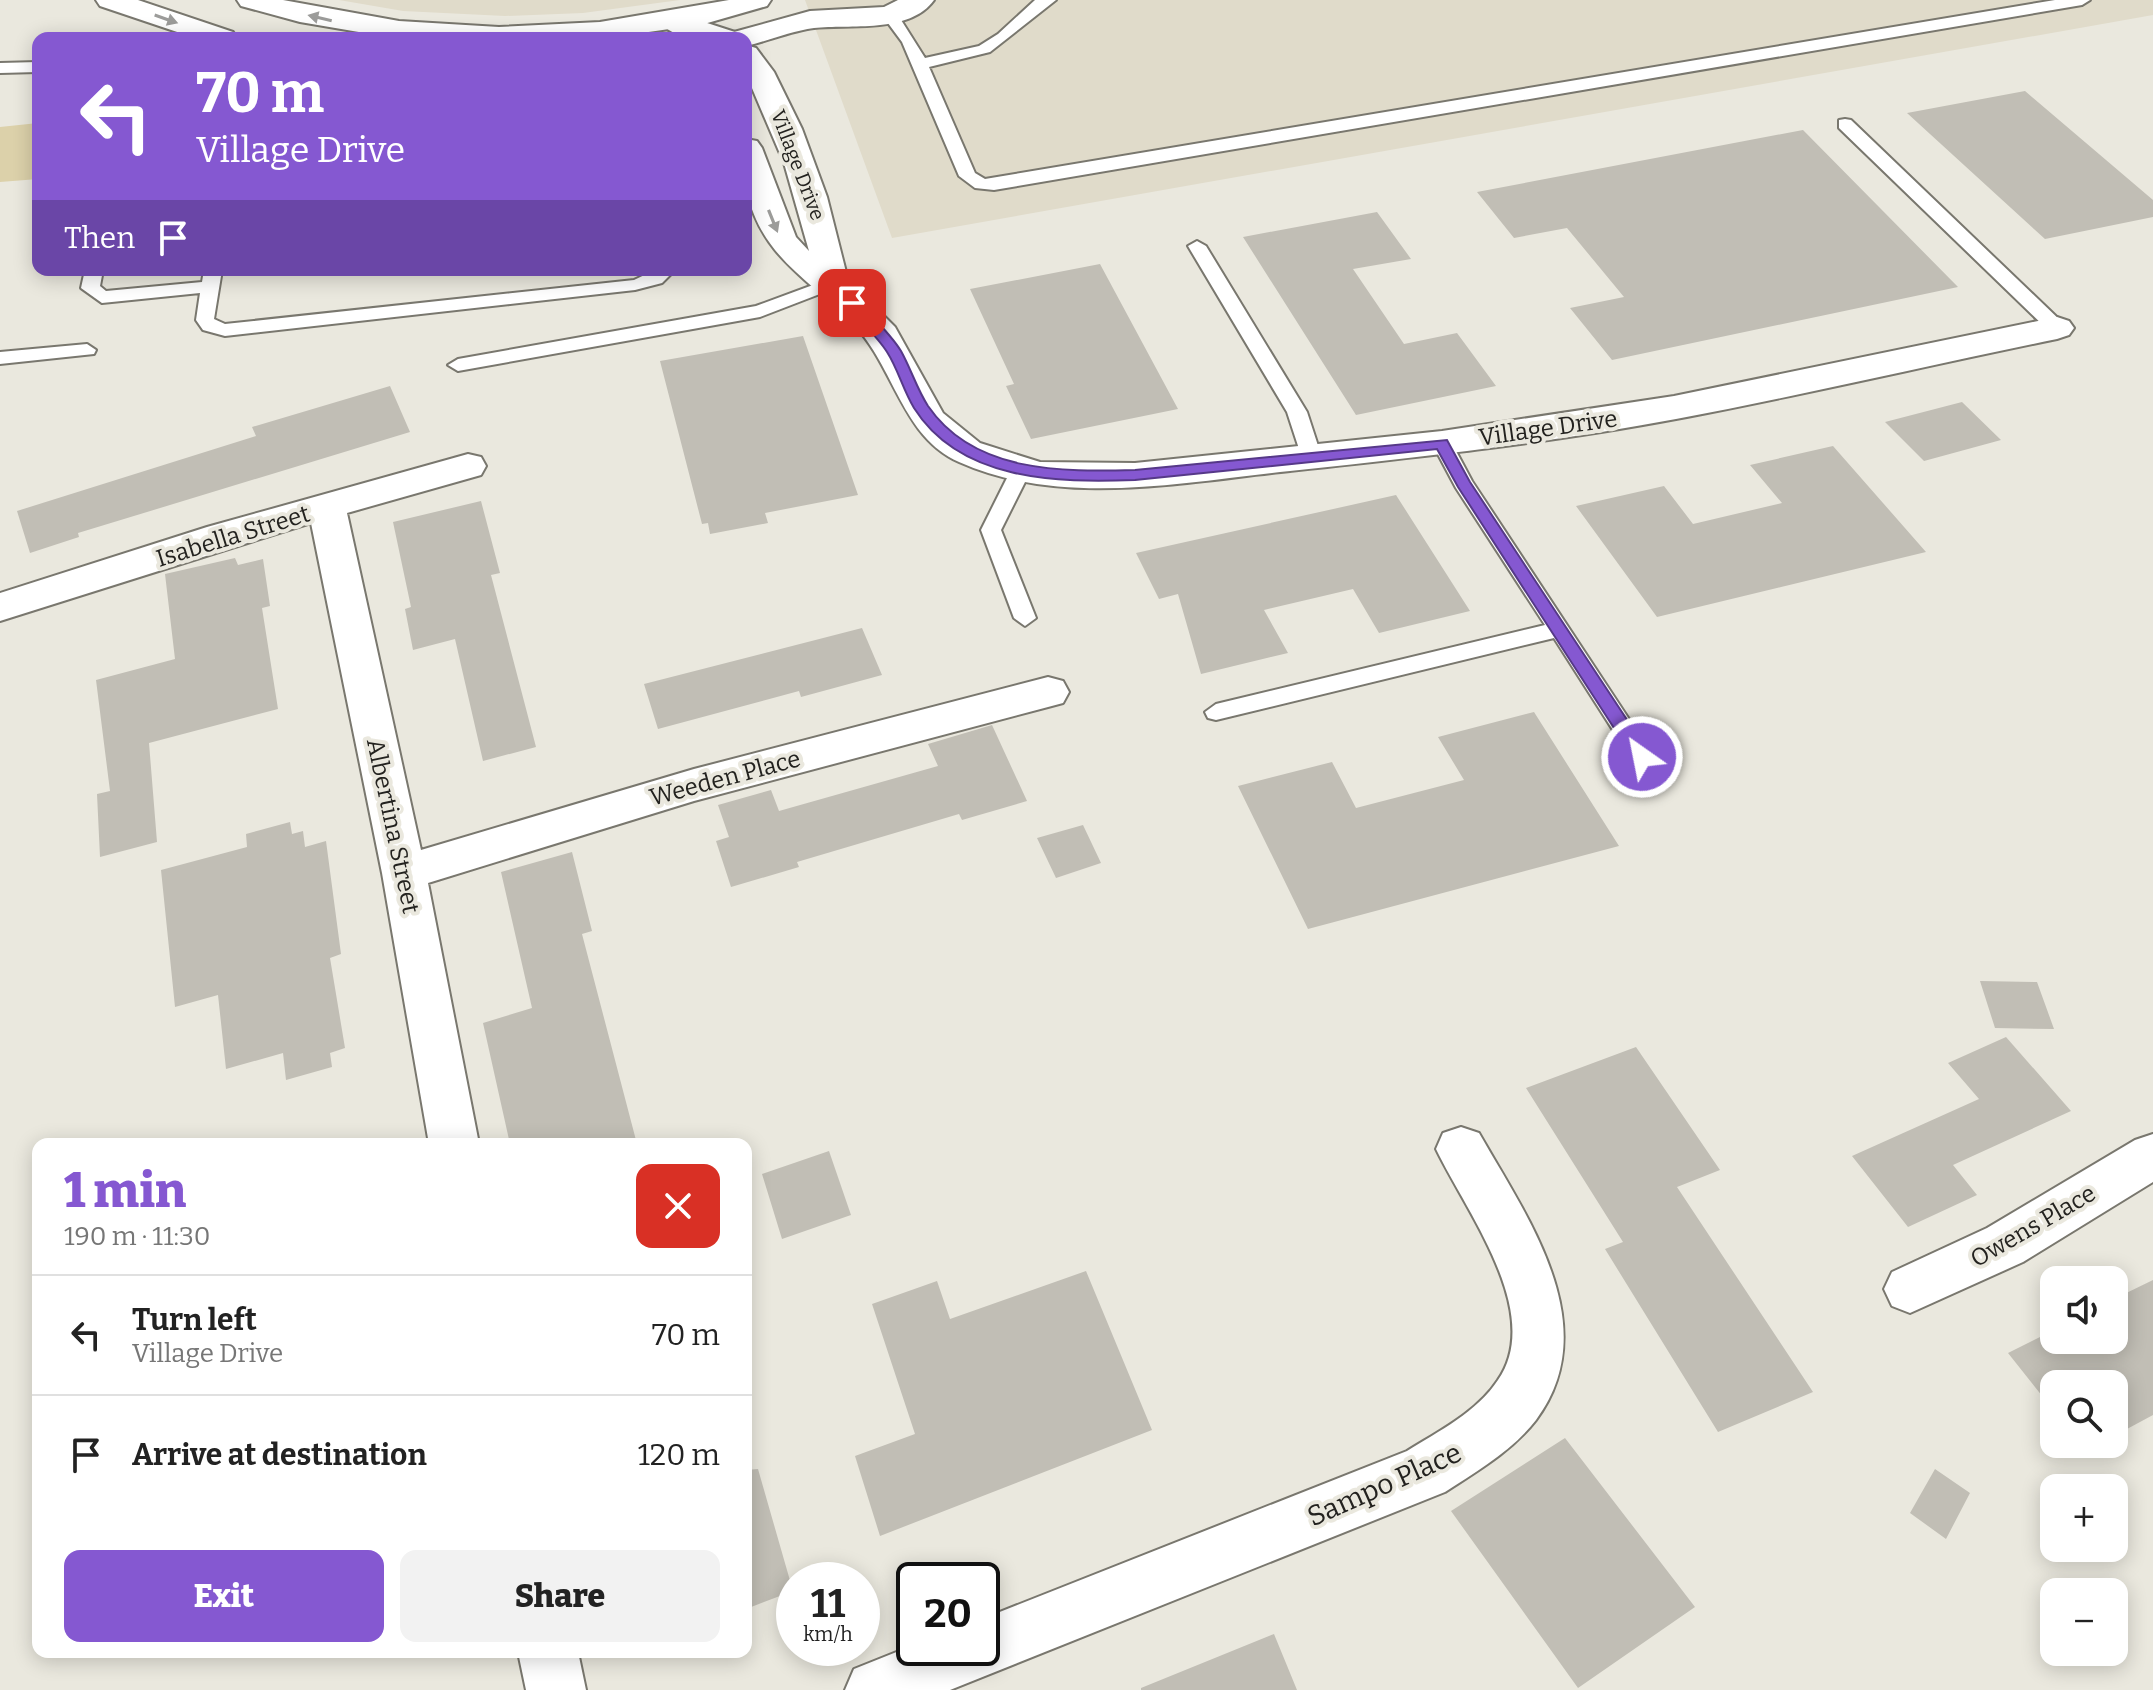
<!DOCTYPE html>
<meta charset="utf-8">
<style>
:root{--surface:#fff;--page:#f2f2f2;--text:#222;--muted:#767676;--line:#e0e0e0;--accent:#8558d1}
body{margin:0;font-family:Bitter,serif;background:var(--page);color:var(--text);height:100vh;display:flex;flex-direction:column;font-size:30px;white-space:nowrap}
*{box-sizing:border-box;margin:0}
p{font-size:26px;color:var(--muted)}
.icon{flex:none;width:44px;height:44px;fill:none;stroke:currentColor;stroke-width:2;stroke-linecap:round;stroke-linejoin:round}
.map{position:relative;flex:1;overflow:hidden}
.side{position:absolute;left:32px;top:1138px;width:720px;height:520px;display:flex;flex-direction:column;background:var(--surface);border-radius:16px;box-shadow:0 4px 20px #0003}
.side>*{flex:none}
.top-card{position:absolute;left:32px;top:32px;width:720px;height:244px;border-radius:16px;box-shadow:0 4px 20px #0003;background:#8558d1;color:#fff;overflow:hidden}
.controls{position:absolute;left:2040px;top:1266px;display:grid;gap:16px}
.controls a{display:grid;place-items:center;width:88px;height:88px;border-radius:16px;background:var(--surface);box-shadow:0 4px 20px #0003;font-size:40px}
.speed{position:absolute;left:776px;top:1562px;display:flex;gap:16px;font-size:40px;font-weight:700;text-align:center}
.speed>*{display:grid;place-content:center;width:104px;height:104px;border-radius:50%;background:var(--surface);box-shadow:0 4px 20px #0003;line-height:1}
.speed small{font-size:20px;font-weight:400}
.speed .limit{border:4px solid #111;border-radius:12px;background:#fff;color:#111}
.pin{position:absolute;display:grid;place-items:center;width:68px;height:68px;color:#fff;margin:-34px;border-radius:16px;box-shadow:0 4px 12px #0006}
.me{position:absolute;width:88px;margin:-44px;rotate:327deg;stroke-linejoin:round;filter:drop-shadow(0 0 6px #0008)}
.turn{display:flex;align-items:center;gap:28px;height:168px;padding:0 32px;font-size:36px}
.turn .icon{width:104px;height:104px;stroke-width:2.5}
.turn b{display:block;font-size:56px;line-height:68px}
.then{display:flex;align-items:center;height:76px;padding:0 32px;background:#0003;gap:16px;font-size:30px}
.round{display:grid;place-items:center;flex:none;width:84px;height:84px;border-radius:16px;background:var(--page)}
.head{display:flex;align-items:center;justify-content:space-between;height:136px;padding:0 32px}
h1{font-size:48px;font-weight:800;line-height:60px;color:var(--accent)}
.primary-button{display:flex;gap:16px;margin-top:auto;padding:16px 32px}
.primary-button a{flex:1;height:92px;border-radius:16px;background:var(--accent);color:#fff;font-size:32px;font-weight:800;line-height:92px;text-align:center}
.primary-button a+a{background:var(--page);color:var(--text)}
ul{padding:0;list-style:none}
li{display:flex;align-items:center;gap:24px;height:120px;padding:0 32px;border-top:2px solid var(--line)}
li div{flex:1}
li b{display:block;font-size:30px}
li em{font-style:normal}
.map>svg:first-child{display:block}
.built{fill:#e0dbca}
.green{fill:#dcd1aa}
.building{fill:#c1beb5}
.lines{fill:none;stroke-linecap:round;stroke-linejoin:round}
.service-casing{stroke:#79776e;stroke-width:4}
.minor-casing{stroke:#79776e;stroke-width:4}
.tertiary-casing{stroke:#79776e;stroke-width:4}
.service{fill:#fff;fill-rule:evenodd}
.minor{fill:#fff;fill-rule:evenodd}
.tertiary{fill:#fff;fill-rule:evenodd}
.oneway{fill:#9c9c9a}
.route{fill:#8558d1;stroke:#563988;stroke-width:2}
.labels{text-anchor:middle;stroke-width:8;stroke-linejoin:round;paint-order:stroke}
.far-street-label{font-size:20px;fill:#23221f;stroke:#eae8de}
.street-label{font-size:24px;fill:#23221f;stroke:#eae8de}
.near-street-label{font-size:28px;fill:#23221f;stroke:#eae8de}
</style>
<div class="map">
<svg width="2153" height="1690" viewBox="0 0 2153 1690">
<rect width="100%" height="100%" fill="#eae8de"/>
<path class="built" d="M339 0H680L583 13 505 16 403 11Z
M805 0H2153V15L892 238Z"/>
<path class="green" d="M38 123V179L0 182V127Z"/>
<path class="building" d="M2025 91 2153 200V217L2045 239 1907 113Z
M1803 130 1958 287 1612 360 1570 308 1624 297 1567 228 1514 238 1477 192Z
M1377 212 1411 259 1353 269 1404 344 1457 333 1496 386 1356 415 1243 237Z
M1100 264 1178 409 1031 439 1006 386 1014 384 970 289Z
M803 336 858 495 765 513 768 523 710 534 708 523 702 524 660 361Z
M390 386 410 432 78 533 79 537 30 553 17 511 256 436 252 427Z
M1962 402 2001 440 1924 461 1885 422Z
M1833 446 1926 552 1657 617 1576 506 1664 486 1693 524 1782 503 1750 465Z
M1396 495 1470 611 1379 633 1353 589 1264 610 1288 653 1201 674 1178 594 1159 599 1136 553Z
M481 501 500 573 491 575 536 747 483 761 455 639 413 650 405 609 411 607 393 522Z
M235 558 238 565 263 559 270 606 262 608 278 709 149 743 157 842 100 857 97 794 110 791 96 680 175 659 165 574Z
M862 628 882 675 801 697 799 691 658 729 644 684Z
M1534 712 1619 846 1308 929 1238 786 1332 762 1356 808 1464 780 1438 737Z
M992 725 1027 801 962 820 959 814 797 862 799 867 731 887 716 841 729 837 718 805 771 790 779 811 938 766 928 744Z
M290 822 292 834 303 831 305 847 326 841 341 954 330 958 345 1048 330 1053 332 1067 286 1080 283 1053 226 1069 218 995 175 1007 161 870 247 847 246 834Z
M1083 825 1101 863 1056 878 1037 838Z
M572 852 592 931 582 934 637 1144H510L483 1023 532 1008 501 872Z
M1980 981 2037 982 2054 1029 1995 1028Z
M2006 1037 2071 1111 1953 1165 1977 1195 1908 1227 1852 1156 1979 1099 1948 1063Z
M1636 1047 1720 1170 1677 1187 1813 1392 1718 1432 1605 1249 1623 1242 1526 1088Z
M829 1151 851 1215 782 1239 762 1174Z
M1086 1271 1152 1430 880 1536 855 1456 915 1434 872 1304 937 1281 950 1319Z
M2153 1280V1415L2114 1436V1384H2054V1411L2008 1353 2054 1330V1340H2114V1299Z
M1565 1438 1695 1607 1578 1688 1451 1511Z
M758 1469 793 1591 746 1609V1470Z
M1935 1469 1970 1493 1946 1539 1910 1513Z
M1274 1634 1297 1690H1141V1688Z"/>
<g class="lines">
<defs>
<path id="service" d="M1035 0H1056L990 52 929 67 975 173 985 179 2055 0H2090L2082 5 994 190 975 188 959 176 902 42 882 15 896 12 925 58 979 46 998 34Z
M38 62V72L0 73V63Z
M1845 119 1851 120 2064 324V332H2050L1839 128V120Z
M1197 241 1206 246 1307 412 1322 458 1319 463 1312 465 1302 458 1287 412 1188 246Z
M85 270H103L100 286 106 291 202 282 204 270H222L214 319 225 324 634 280 655 270H675L662 283 635 290 225 336 203 330 196 320 200 293 102 303 81 288Z
M832 278 838 279V287L760 317 458 371 448 365 458 359 756 306Z
M87 344 96 350 94 354 0 364V352Z
M1442 436 1449 438 1472 481 1650 751 1654 757 1650 763H1634L1554 638 1216 720 1208 718 1205 712 1216 704 1545 625 1456 488 1432 443Z
M1021 463 1031 470 1001 530 1036 618 1025 626 1014 618 981 530 1011 470Z"/>
<path id="minor" d="M673 12 735 32 739 38C716 38 674 43 659 21L663 15Z
M746 45 756 48 774 72 802 129 827 197 848 280 895 327 943 413 980 443 1040 462 1135 463 1442 431 1674 396 2057 317 2069 321 2074 328 2069 335 2057 339C1930 365 1803 395 1676 419 1549 443 1419 457 1290 471 1182 482 1062 508 959 462 902 437 894 366 854 325 811 280 762 258 747 192 743 176 746 155 746 139L757 141 762 148 796 237 809 251 784 163 746 74Z
M468 454 481 457 486 466 481 475 347 513 421 850 694 769 1048 677 1063 681 1069 692 1063 703 1048 707 694 801 428 883 479 1144H429L382 873 311 523 0 621V593L207 527Z
M1461 1127 1479 1133C1527 1217 1606 1326 1536 1420 1512 1451 1477 1471 1445 1492L950 1690H845L854 1669 914 1645V1648H982V1619L1407 1451C1439 1431 1477 1412 1498 1380 1545 1313 1465 1210 1436 1149L1443 1133Z
M2153 1134V1182L2023 1262 1910 1313 1892 1306 1884 1289 1892 1272 1987 1228 2135 1140Z
M518 1652H578L586 1690H526Z"/>
<path id="tertiary" d="M96 0H138L233 32 237 38H195L100 6Z
M237 0H283L399 21 499 27 600 22 729 0H771L767 6 704 24 607 38H394L300 22 241 6Z
M898 0H934C910 34 849 24 814 28 791 31 768 41 746 46V38H730L734 32 810 11 884 7Z"/>
</defs>
<use href="#service" class="service-casing"/>
<use href="#minor" class="minor-casing"/>
<use href="#tertiary" class="tertiary-casing"/>
<use href="#service" class="service"/>
<use href="#minor" class="minor"/>
<use href="#tertiary" class="tertiary"/>
</g>
<defs><path id="oneway-solid" d="M-6-.8H1V-3.2L6.5 0L1 3.2V.8H-6Z" transform="scale(2)"/></defs>
<g class="oneway">
<use href="#oneway-solid" transform="translate(320 18) rotate(-167)"/>
<use href="#oneway-solid" transform="translate(166 19) rotate(19)"/>
<use href="#oneway-solid" transform="translate(773 221) rotate(68)"/>
</g>
<path class="route" d="M847 300H857C871 316 890 333 901 351 911 369 917 389 928 406 974 473 1062 472 1135 470L1447 440 1470 482 1649 753V762H1636L1458 487 1437 449 1135 480C1057 483 960 481 914 408 903 390 898 369 887 352 877 336 860 321 847 306Z"/>
<g class="labels">
<g class="far-street-label">
<text transform="translate(798 165) rotate(69)" y="7">Village Drive</text>
</g>
<g class="street-label">
<text transform="translate(1548 428) rotate(-8)" y="8">Village Drive</text>
<text transform="translate(233 536) rotate(-17)" y="8">Isabella Street</text>
<text transform="translate(725 778) rotate(-15)" y="8">Weeden Place</text>
<text transform="translate(393 826) rotate(78)" y="8">Albertina Street</text>
<text transform="translate(2033 1226) rotate(-30)" y="8">Owens Place</text>
</g>
<g class="near-street-label">
<text transform="translate(1384 1484) rotate(-24)" y="10">Sampo Place</text>
</g>
</g>
</svg>
<div class="controls">
<a><svg class="icon" aria-label="sound" viewBox="0 0 24 24"><path d="M4 9h4l5-4v14l-5-4H4zM17 9q2 3 0 6"/></svg></a>
<a><svg class="icon" aria-label="search" viewBox="0 0 24 24"><circle cx="10" cy="10" r="6"/><path d="M15 15l6 6"/></svg></a>
<a>+</a>
<a>−</a>
</div>
<div class="speed"><div>11<small>km/h</small></div><div class="limit">20</div></div>
<div class="pin" style="left:852px;top:303px;background:#d93025"><svg class="icon" aria-label="arrive" viewBox="0 0 24 24"><path d="M6 21V4h12l-3 4 3 4H6"/></svg></div>
<svg class="me" style="left:1642px;top:757px" viewBox="-20 -20 40 40"><circle r="17" fill="#8558d1" stroke="#fff" stroke-width="3"/><path d="M0-11L8 9 0 5-8 9z" fill="#fff"/></svg>
<div class="top-card">
<div class="turn"><svg class="icon" aria-label="left" viewBox="0 0 24 24"><path d="M17 20v-9H6M10 6l-5 5 5 5"/></svg><div><b>70 m</b>Village Drive</div></div>
<div class="then">Then<svg class="icon" aria-label="arrive" viewBox="0 0 24 24"><path d="M6 21V4h12l-3 4 3 4H6"/></svg></div>
</div>
<section class="side">
<div class="head"><div><h1>1 min</h1><p>190 m · 11:30</p></div><a class="round" style="background:#d93025;color:#fff"><svg class="icon" aria-label="close" viewBox="0 0 24 24"><path d="M6 6l12 12M18 6L6 18"/></svg></a></div>
<ul>
<li><svg class="icon" aria-label="left" viewBox="0 0 24 24"><path d="M17 20v-9H6M10 6l-5 5 5 5"/></svg><div><b>Turn left</b><p>Village Drive</p></div><em>70 m</em></li>
<li><svg class="icon" aria-label="arrive" viewBox="0 0 24 24"><path d="M6 21V4h12l-3 4 3 4H6"/></svg><div><b>Arrive at destination</b></div><em>120 m</em></li>
</ul>
<div class="primary-button"><a>Exit</a><a>Share</a></div>
</section>
</div>
